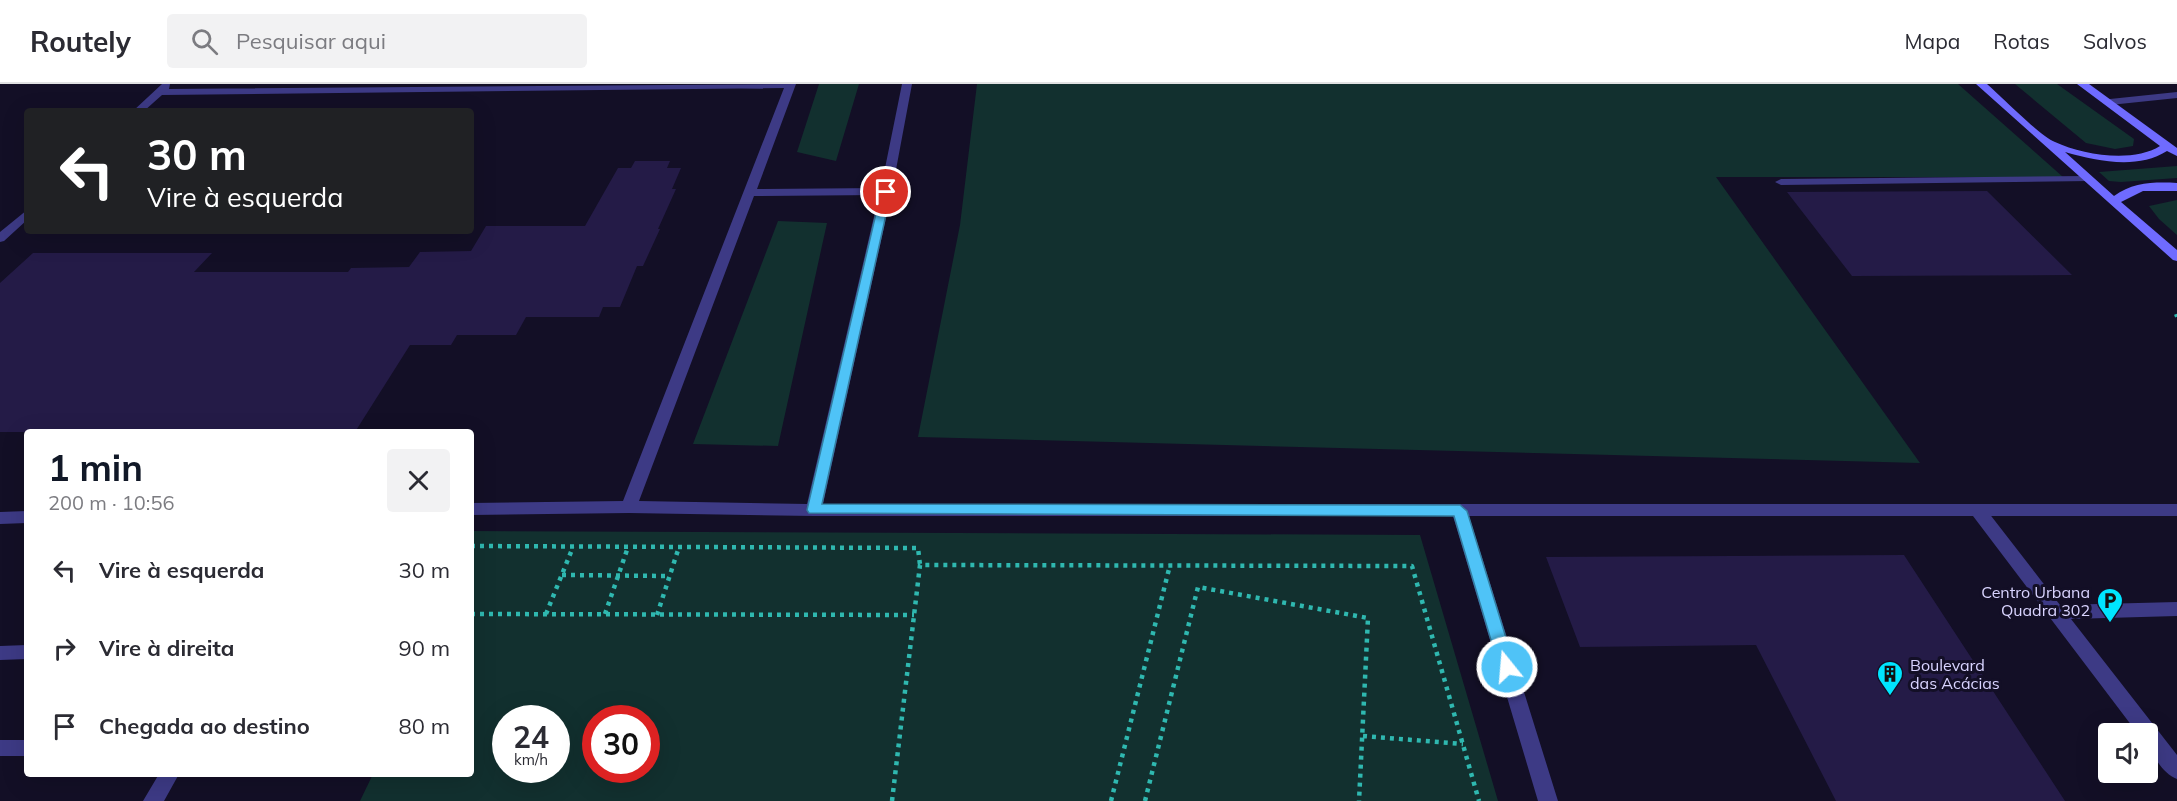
<!DOCTYPE html>
<html lang="pt">
<meta charset="utf-8">
<style>
:root{--surface:#fff;--page:#f2f2f3;--text:#2b2b33;--muted:#7c7c81;--line:#e1e1e2;--accent:#111827}
body{margin:0;font-family:Mulish,sans-serif;background:var(--page);color:var(--text);height:100vh;display:flex;flex-direction:column;font-size:22px;white-space:nowrap}
*{box-sizing:border-box;margin:0}
p{font-size:20px;color:var(--muted)}
.icon{flex:none;width:33px;height:33px;fill:none;stroke:currentColor;stroke-width:2;stroke-linecap:round;stroke-linejoin:round}
.map{position:relative;flex:1;overflow:hidden}
.side{position:absolute;left:24px;top:345px;width:450px;height:348px;display:flex;flex-direction:column;background:var(--surface);border-radius:6px;box-shadow:0 6px 24px #0002}
.side>*{flex:none}
.hud{position:absolute;left:24px;top:24px;width:450px;height:126px;border-radius:6px;box-shadow:0 6px 24px #0002;background:#202124;color:#fff;overflow:hidden}
.fabs{position:absolute;left:2098px;top:639px;display:grid;gap:12px}
.fabs a{display:grid;place-items:center;width:60px;height:60px;border-radius:6px;background:var(--surface);box-shadow:0 6px 24px #0002;font-size:30px}
.speed{position:absolute;left:492px;top:621px;display:flex;gap:12px;font-size:30px;font-weight:700;text-align:center}
.speed>*{display:grid;place-content:center;width:78px;height:78px;border-radius:50%;background:var(--surface);box-shadow:0 6px 24px #0002;line-height:1}
.speed small{font-size:15px;font-weight:400}
.speed .limit{border:9px solid #d22;background:#fff;color:#111}
.pin{position:absolute;display:grid;place-items:center;width:51px;height:51px;color:#fff;margin:-26px;border:3px solid #fff;border-radius:50%;box-shadow:0 2px 6px #0007}
.me{position:absolute;width:66px;margin:-33px;rotate:343deg;stroke-linejoin:round;filter:drop-shadow(0 0 4px #0008)}
.turn{display:flex;align-items:center;gap:21px;height:126px;padding:0 24px;font-size:27px}
.turn .icon{width:78px;height:78px;stroke-width:2.5}
.turn b{display:block;font-size:42px;line-height:51px}
.round{display:grid;place-items:center;flex:none;width:63px;height:63px;border-radius:6px;background:var(--page)}
.summary{display:flex;align-items:center;justify-content:space-between;height:102px;padding:0 24px}
h1{font-size:36px;font-weight:700;line-height:45px;color:var(--accent)}
ul{padding:0;list-style:none}
li{display:flex;align-items:center;gap:18px;height:78px;padding:0 24px}
li div{flex:1}
li b{display:block;font-size:22px}
li em{font-style:normal}
header{display:flex;align-items:center;gap:36px;box-sizing:border-box;height:84px;padding:0 30px;background:var(--surface);border-bottom:2px solid var(--line)}
header strong{font-size:28px}
nav{display:flex;gap:33px;margin-inline-start:auto;font-size:21px}
.search{width:420px;height:54px;background:var(--page);display:flex;align-items:center;gap:15px;box-sizing:border-box;padding:0 21px;border-radius:6px;color:var(--muted);font-size:22px}
.map>svg:first-child{display:block}
.green{fill:#12302f;fill-rule:evenodd}
.building{fill:#241b47}
.lines{fill:none;stroke-linecap:round;stroke-linejoin:round}
.path-far1{stroke:#2fb8b0;stroke-width:4;stroke-dasharray:3 4.5;stroke-linecap:butt}
.path{stroke:#2fb8b0;stroke-width:4.5;stroke-dasharray:4 5;stroke-linecap:butt}
.lane{fill:#3d3a85;fill-rule:evenodd}
.street{fill:#3d3a85;fill-rule:evenodd}
.secondary{fill:#6f6bff;fill-rule:evenodd}
.route{fill:#4fc3f7;stroke:#337fa1;stroke-width:1.5}
.labels{text-anchor:middle;stroke-width:6;stroke-linejoin:round;paint-order:stroke}
.poi-label{font-size:16px;fill:#d9d4ff;stroke:#130f26;text-anchor:end}
</style>
<header>
<strong>Routely</strong>
<div class="search"><svg class="icon" aria-label="search" viewBox="0 0 24 24"><circle cx="10" cy="10" r="6"/><path d="M15 15l6 6"/></svg>Pesquisar aqui</div>
<nav><a>Mapa</a><a>Rotas</a><a>Salvos</a></nav>
</header>
<div class="map">
<svg width="2177" height="717" viewBox="0 0 2177 717">
<rect width="100%" height="100%" fill="#130f26"/>
<path class="green" d="M819 0H859L836 77 797 68Z
M977 0H1958L2063 93H1716L1920 379 918 353 960 141Z
M2015 0H2057L2134 55 2133 62 2115 65 2086 59Z
M2177 82V94L2121 98 2109 97 2099 88Z
M2177 116V151L2159 135 2149 122Z
M778 137 827 139 778 362 693 360Z
M471 447 1420 451 1498 717H360L373 690H471ZM506 634H556V686H506ZM646 634V686H596V634Z"/>
<path class="building" d="M635 77H670L667 84H681L672 105H676L658 145H660L643 182H637L620 223H603L599 233H526L516 251H457L451 261H410L355 348H0V199L33 169H212L194 188H348L351 184 409 183 420 168 471 167 486 142H585L618 84H631Z
M1987 107 2072 191 1852 192 1787 108Z
M1904 471 2065 717H1836L1756 561 1580 563 1546 473Z"/>
<g class="lines">
<path class="path-far1" d="M2176 230 2177 233"/>
<path class="path" d="M471 462 918 464 920 481
M562 491 669 492
M471 530 914 531
M546 530 573 463
M605 530 628 463
M657 531 679 463
M1363 652 1463 660
M892 717 920 481 1412 482 1479 717
M1111 717 1170 481
M1145 717 1198 503 1368 534 1359 717"/>
<path class="lane" d="M2086 92 2090 93V97L1781 101 1775 98 1781 95Z
M1979 422 1985 424 2060 521 2177 518V532L2071 535 2177 671V695C2161 689 2148 666 2148 650H2138L1973 432 1971 428 1973 424Z
M27 561V575L0 576V562Z
M0 656H27V672H0Z"/>
<path class="street" d="M162 0H170L169 5 796 0 757 105 881 104 902 0H912L892 107 823 420H2177V432H1469L1558 717H1538L1453 432H814L629 429 471 431V419L623 417 784 4 162 11 144 27H133ZM879 111 807 420 639 417 754 112Z
M2177 8V14L2110 21 2105 18 2110 15Z
M27 126V136L4 157 0 158V148Z
M27 427V439L0 440V428Z
M159 690H179L164 717H143Z"/>
<path class="secondary" d="M1976 0H1987C2002 13 2040 52 2055 58 2083 71 2133 79 2160 62L2077 0H2089L2177 64V72L2167 67C2137 86 2097 77 2065 68L2114 112C2133 98 2155 98 2177 99V107H2143L2121 118 2177 166V177L2173 176Z"/>
</g>
<path class="route" d="M886 104 891 108 822 420 1460 421 1467 427 1515 583 1513 588 1507 590 1501 588 1499 583 1454 432 809 429 807 426 881 108Z"/>
<defs>
<symbol id="parking-pin" viewBox="-11 -11 22 30"><path d="M0 17L-7.5 6A9.5 9.5 0 1 1 7.5 6Z" fill="#00e5ff" stroke="#130f26"/><path d="M-3.5-5.5H1a3.5 3.5 0 0 1 0 7H-1V5.5H-3.5ZM-1-3.4V-.6H.8a1.4 1.4 0 0 0 0-2.8Z" fill="#111"/></symbol>
<symbol id="building-pin" viewBox="-11 -11 22 30"><path d="M0 17L-7.5 6A9.5 9.5 0 1 1 7.5 6Z" fill="#00e5ff" stroke="#130f26"/><path d="M-4-6H4V6H1V3H-1V6H-4ZM-2.5-4.3h1.7v1.8h-1.7ZM.8-4.3h1.7v1.8H.8ZM-2.5-1h1.7V.8h-1.7ZM.8-1h1.7V.8H.8Z" fill="#111"/></symbol>
</defs>
<g fill-rule="evenodd">
<use href="#parking-pin" x="2095" y="502" width="30" height="40"/>
<use href="#building-pin" x="1875" y="575" width="30" height="40"/>
</g>
<g class="labels">
<g class="poi-label">
<text x="2090" y="514">Centro Urbana<tspan x="2090" dy="18">Quadra 302</tspan></text>
<text x="1910" y="587" text-anchor="start">Boulevard<tspan x="1910" dy="18">das Acácias</tspan></text>
</g>
</g>
</svg>
<div class="fabs">
<a><svg class="icon" aria-label="sound" viewBox="0 0 24 24"><path d="M4 9h4l5-4v14l-5-4H4zM17 9q2 3 0 6"/></svg></a>
</div>
<div class="speed"><div>24<small>km/h</small></div><div class="limit">30</div></div>
<div class="pin" style="left:886px;top:108px;background:#d93025"><svg class="icon" aria-label="arrive" viewBox="0 0 24 24"><path d="M6 21V4h12l-3 4 3 4H6"/></svg></div>
<svg class="me" style="left:1507px;top:583px" viewBox="-20 -20 40 40"><circle r="17" fill="#4fc3f7" stroke="#fff" stroke-width="3"/><path d="M0-11L8 9 0 5-8 9z" fill="#fff"/></svg>
<div class="hud">
<div class="turn"><svg class="icon" aria-label="left" viewBox="0 0 24 24"><path d="M17 20v-9H6M10 6l-5 5 5 5"/></svg><div><b>30 m</b>Vire à esquerda</div></div>
</div>
<section class="side">
<div class="summary"><div><h1>1 min</h1><p>200 m · 10:56</p></div><a class="round"><svg class="icon" aria-label="close" viewBox="0 0 24 24"><path d="M6 6l12 12M18 6L6 18"/></svg></a></div>
<ul>
<li><svg class="icon" aria-label="left" viewBox="0 0 24 24"><path d="M17 20v-9H6M10 6l-5 5 5 5"/></svg><div><b>Vire à esquerda</b></div><em>30 m</em></li>
<li><svg class="icon" aria-label="right" viewBox="0 0 24 24"><path d="M7 20v-9h11M14 6l5 5-5 5"/></svg><div><b>Vire à direita</b></div><em>90 m</em></li>
<li><svg class="icon" aria-label="arrive" viewBox="0 0 24 24"><path d="M6 21V4h12l-3 4 3 4H6"/></svg><div><b>Chegada ao destino</b></div><em>80 m</em></li>
</ul>
</section>
</div>
